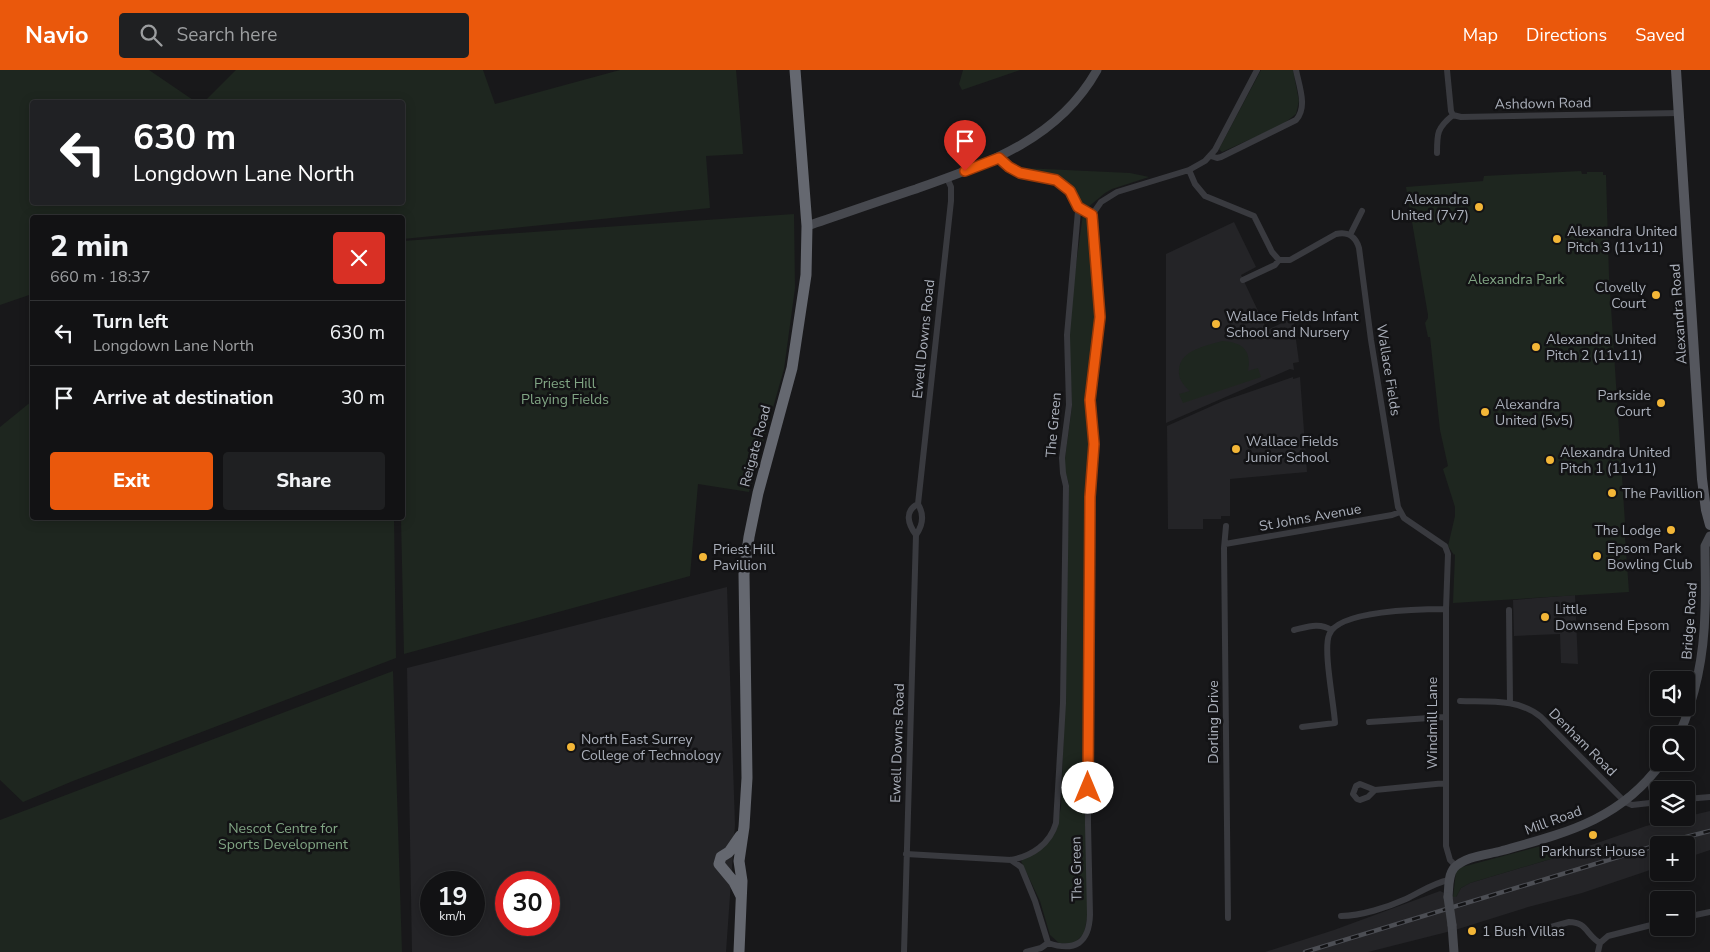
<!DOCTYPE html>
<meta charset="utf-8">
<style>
:root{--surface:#121214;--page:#1f2022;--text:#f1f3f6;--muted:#9c9ea0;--line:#313234;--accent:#ea580c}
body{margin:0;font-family:"Nunito Sans",sans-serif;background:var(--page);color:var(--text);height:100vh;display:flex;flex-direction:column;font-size:19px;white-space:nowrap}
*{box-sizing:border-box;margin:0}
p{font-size:16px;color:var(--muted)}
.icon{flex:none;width:28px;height:28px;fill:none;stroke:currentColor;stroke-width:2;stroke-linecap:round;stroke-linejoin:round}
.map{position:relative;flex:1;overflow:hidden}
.side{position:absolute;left:30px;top:145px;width:375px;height:305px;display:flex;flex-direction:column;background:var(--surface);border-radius:5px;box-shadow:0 2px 12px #0003,0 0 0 1px var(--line)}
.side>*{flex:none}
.top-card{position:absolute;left:30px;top:30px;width:375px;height:105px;border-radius:5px;box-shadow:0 2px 12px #0003,0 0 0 1px var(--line);background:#202124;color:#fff;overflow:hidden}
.tools{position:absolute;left:1650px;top:601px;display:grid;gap:10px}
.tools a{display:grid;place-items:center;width:45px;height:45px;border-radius:5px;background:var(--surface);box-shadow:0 2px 12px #0003,0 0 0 1px var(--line);font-size:25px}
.speed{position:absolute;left:420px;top:801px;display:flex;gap:10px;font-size:25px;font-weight:700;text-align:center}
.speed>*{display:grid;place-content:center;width:65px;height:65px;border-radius:50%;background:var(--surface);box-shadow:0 2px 12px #0003,0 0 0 1px var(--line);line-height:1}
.speed small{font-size:12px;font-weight:400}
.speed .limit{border:8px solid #d22;background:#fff;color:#111}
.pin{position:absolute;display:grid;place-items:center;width:42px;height:42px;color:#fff;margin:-51px -21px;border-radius:50% 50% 50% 0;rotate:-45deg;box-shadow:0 0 5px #0007}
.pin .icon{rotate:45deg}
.me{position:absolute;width:55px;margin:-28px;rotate:0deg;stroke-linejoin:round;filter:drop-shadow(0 0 4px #0008)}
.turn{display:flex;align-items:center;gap:18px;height:105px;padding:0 20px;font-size:22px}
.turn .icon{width:65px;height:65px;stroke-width:2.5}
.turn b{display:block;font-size:35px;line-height:42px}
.round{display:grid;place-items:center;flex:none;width:52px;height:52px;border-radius:5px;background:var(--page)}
.overview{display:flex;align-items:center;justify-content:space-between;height:85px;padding:0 20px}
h1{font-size:30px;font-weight:800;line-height:38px}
.action{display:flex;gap:10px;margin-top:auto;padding:10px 20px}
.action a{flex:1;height:58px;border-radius:5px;background:var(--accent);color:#fff;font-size:20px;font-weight:800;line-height:58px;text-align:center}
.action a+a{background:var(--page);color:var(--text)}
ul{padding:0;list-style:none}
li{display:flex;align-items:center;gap:15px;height:65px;padding:0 20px;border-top:1px solid var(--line)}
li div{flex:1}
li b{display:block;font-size:19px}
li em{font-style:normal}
header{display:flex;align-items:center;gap:30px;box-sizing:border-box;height:70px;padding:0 25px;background:var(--accent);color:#fff}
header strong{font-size:24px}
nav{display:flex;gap:28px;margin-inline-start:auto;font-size:18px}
.search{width:350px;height:45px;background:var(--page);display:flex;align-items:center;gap:12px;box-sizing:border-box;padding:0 18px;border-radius:5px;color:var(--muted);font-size:19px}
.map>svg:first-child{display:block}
.built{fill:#242427;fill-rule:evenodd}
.green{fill:#1e261f}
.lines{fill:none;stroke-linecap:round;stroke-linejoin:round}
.street{stroke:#393a3f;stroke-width:6}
.secondary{stroke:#47494f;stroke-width:9}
.primary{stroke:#55575e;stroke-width:10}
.highway{stroke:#656870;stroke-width:11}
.rail-casing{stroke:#4c4e54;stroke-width:4.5}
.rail{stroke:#131315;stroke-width:2.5;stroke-dasharray:8;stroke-linecap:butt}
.secondary-bridge{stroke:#47494f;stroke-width:9}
.route-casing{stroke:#983908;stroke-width:12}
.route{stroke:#ea580c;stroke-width:9}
.poi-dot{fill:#f3b637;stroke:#131315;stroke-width:2}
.labels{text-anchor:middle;stroke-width:5;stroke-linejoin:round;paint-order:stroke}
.street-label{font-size:14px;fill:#aaafba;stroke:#131315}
.poi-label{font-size:14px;fill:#aaafba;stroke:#131315;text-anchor:start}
.park-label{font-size:14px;fill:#81a584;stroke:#131315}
</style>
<header>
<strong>Navio</strong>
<div class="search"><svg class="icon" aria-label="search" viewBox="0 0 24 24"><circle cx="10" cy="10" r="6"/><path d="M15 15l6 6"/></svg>Search here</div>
<nav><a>Map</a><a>Directions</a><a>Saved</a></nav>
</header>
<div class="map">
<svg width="1710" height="882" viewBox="0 0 1710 882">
<rect width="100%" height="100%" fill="#18181a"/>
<path class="built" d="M1234 152 1256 197 1241 205 1267 260 1293 248 1299 292 1293 293 1294 300 1290 299 1166 353V184Z
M1293 307V309L1300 307 1307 402 1230 409V446H1221V449H1203V459H1168L1167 356 1223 331Z
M727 517 735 755 726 882H412L407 598ZM431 812H474V855H431ZM506 812H549V855H506Z
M1575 525 1578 594 1561 593 1560 564 1514 566 1513 530Z
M1710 741V780L1686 788V775H1659V797L1582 823 1528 837 1455 860 1368 882H1265L1334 860 1440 821 1453 827H1456L1461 818 1470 813 1554 788 1646 756Z"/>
<path class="green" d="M0 0H149L196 32H32V132H402V32H204L236 0H483L495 34 620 0H736L743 84 706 86 710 138 403 169 402 148H32V224L0 235Z
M963 0H1020L962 20 959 14Z
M1261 0H1293L1299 31 1296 44 1282 55 1222 82 1219 79 1220 77Z
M1023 98 1130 103 1149 107 1112 119 1105 123 1087 138C1078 134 1077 124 1071 116 1059 104 1039 102 1023 98Z
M1581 101 1582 104H1587V102H1603V105H1606L1609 206 1625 453 1623 466 1625 467 1629 522 1453 533 1455 484 1454 485 1448 476 1455 446V437L1443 399 1448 396 1440 360 1430 267H1428L1425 253 1428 248V245L1406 117 1483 111 1484 106Z
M794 144 795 218 784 299 749 422 698 414 690 506 404 584 401 448H402L403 171Z
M1083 144H1087L1089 150 1090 170 1095 205 1097 253 1088 319 1092 374 1087 426V848L1084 864 1073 874 1059 873 1050 865 1040 831 1021 791 1051 769 1056 761 1061 737 1065 626 1069 414 1065 401V388L1072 336 1069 266 1074 210Z
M1222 271C1242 272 1252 280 1248 301L1258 298 1261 307 1183 333 1179 324 1190 321C1184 316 1178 309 1179 300 1180 280 1206 276 1222 271Z
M32 331V448H394L396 588 73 711 23 732 0 710V357Z
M393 601 402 882H0V750Z
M1548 774 1554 788 1470 813 1461 818 1456 827H1453L1456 801 1462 797Z"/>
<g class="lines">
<path class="street" d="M1447 0 1451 41 1453 45
M1453 45 1461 47 1680 43
M1437 83C1437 63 1437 58 1453 45
M1211 86 1217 88 1221 87 1296 50C1308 37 1299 16 1296 0
M1189 100 1195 114 1205 126 1254 146 1272 182 1279 190H1290L1336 164C1348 161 1356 167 1359 178L1371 270 1398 437 1404 448 1445 476 1448 484 1446 539V776L1450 790 1456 796
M1350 165 1362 141
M1243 210 1275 195 1279 190
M1226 456 1224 478 1228 848
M916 465C908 454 904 441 918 434
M1225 474 1392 445 1400 442
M1509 540 1510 633
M1294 560C1307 557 1320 552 1331 560
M1460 631C1487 632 1519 628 1541 647L1625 732 1632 735 1659 732
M1369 652 1445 647
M1302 657 1335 653C1334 634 1323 580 1329 565 1337 540 1422 539 1446 539
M1649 709 1652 721 1659 729
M1375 720 1360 714 1356 716 1353 724 1357 729 1360 730 1368 727 1375 720 1446 713
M1686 729 1710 727
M906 784 1011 790C1032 786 1050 774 1056 753L1063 633 1066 416 1063 403 1062 388 1069 335 1067 265 1078 141C1076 126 1064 111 1049 108 1038 106 1028 106 1018 102 1011 99 1005 93 999 87
M1011 790 1021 797 1035 831 1048 873C1075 882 1089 873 1090 845L1088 754 1090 427 1094 374 1090 330 1100 247 1092 145 1101 132 1117 122 1189 100 1205 91 1215 80 1257 0
M1341 846C1361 846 1388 837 1406 829 1421 822 1433 813 1449 810
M1686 847 1710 842
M1540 860 1569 852C1587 852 1586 865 1600 873
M904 882 916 465C923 455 924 444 918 434L951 131V117L947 108
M1026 882 1041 878 1048 873
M1598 882 1600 873 1608 866 1659 853"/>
<path class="secondary" d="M807 156C843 144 879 131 916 119 986 94 1058 70 1097 0
M1679 665C1696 626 1704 584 1705 541 1706 520 1705 498 1705 476L1710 466
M1448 827C1449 818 1448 805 1454 798 1466 786 1486 785 1501 781 1565 763 1621 750 1662 692
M1452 855 1454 882"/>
<path class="primary" d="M1676 0 1702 409 1706 440 1710 455"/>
<path class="highway" d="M740 766 729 782 721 787 719 794 734 812 741 826
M739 882 742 811 739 791 744 757 747 708 744 504 749 467 758 423 792 298 806 205 807 156 795 0"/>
<defs>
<path id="rail" d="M1305 882 1674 770 1710 761"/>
</defs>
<use href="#rail" class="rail-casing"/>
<use href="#rail" class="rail"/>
<path class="secondary-bridge" d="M1448 827 1452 855"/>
</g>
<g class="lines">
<defs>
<path id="route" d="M965 101 999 88 1009 97 1020 103 1056 110 1070 121 1078 137 1092 145 1100 247 1090 330 1094 374 1090 427 1088 718"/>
</defs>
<use href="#route" class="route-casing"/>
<use href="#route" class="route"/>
</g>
<g class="poi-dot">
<circle cx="1479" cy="137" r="5"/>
<circle cx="1557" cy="169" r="5"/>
<circle cx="1656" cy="225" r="5"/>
<circle cx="1216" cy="254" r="5"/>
<circle cx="1536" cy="277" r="5"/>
<circle cx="1661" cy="333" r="5"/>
<circle cx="1485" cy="342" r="5"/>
<circle cx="1236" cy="379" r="5"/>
<circle cx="1550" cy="390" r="5"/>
<circle cx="1612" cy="423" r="5"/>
<circle cx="1671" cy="460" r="5"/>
<circle cx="1597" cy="486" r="5"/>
<circle cx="703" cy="487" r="5"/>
<circle cx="1545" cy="547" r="5"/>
<circle cx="571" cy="677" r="5"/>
<circle cx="1593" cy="765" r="5"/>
<circle cx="1472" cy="861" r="5"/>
</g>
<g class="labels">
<g class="street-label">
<text transform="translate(1543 33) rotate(-1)" y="5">Ashdown Road</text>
<text transform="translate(1678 244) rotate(-94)" y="5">Alexandra Road</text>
<text transform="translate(923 269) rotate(-84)" y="5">Ewell Downs Road</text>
<text transform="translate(1389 300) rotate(81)" y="5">Wallace Fields</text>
<text transform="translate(1053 355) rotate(-85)" y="5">The Green</text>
<text transform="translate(755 376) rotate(-75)" y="5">Reigate Road</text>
<text transform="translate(1310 447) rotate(-10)" y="5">St Johns Avenue</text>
<text transform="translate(1689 551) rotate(-86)" y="5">Bridge Road</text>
<text transform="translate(1213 652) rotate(-90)" y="5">Dorling Drive</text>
<text transform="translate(1432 653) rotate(-90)" y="5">Windmill Lane</text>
<text transform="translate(1583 672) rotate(45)" y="5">Denham Road</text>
<text transform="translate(897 673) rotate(-88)" y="5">Ewell Downs Road</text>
<text transform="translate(1553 750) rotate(-20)" y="5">Mill Road</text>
<text transform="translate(1076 799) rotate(-91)" y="5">The Green</text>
</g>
<g class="poi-label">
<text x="1469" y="134" text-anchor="end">Alexandra<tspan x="1469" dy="16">United (7v7)</tspan></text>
<text x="1567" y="166">Alexandra United<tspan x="1567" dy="16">Pitch 3 (11v11)</tspan></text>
<text x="1646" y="222" text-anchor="end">Clovelly<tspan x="1646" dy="16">Court</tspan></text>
<text x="1226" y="251">Wallace Fields Infant<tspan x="1226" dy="16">School and Nursery</tspan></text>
<text x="1546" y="274">Alexandra United<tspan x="1546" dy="16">Pitch 2 (11v11)</tspan></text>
<text x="1651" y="330" text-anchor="end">Parkside<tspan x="1651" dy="16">Court</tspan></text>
<text x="1495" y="339">Alexandra<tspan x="1495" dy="16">United (5v5)</tspan></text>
<text x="1246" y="376">Wallace Fields<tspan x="1246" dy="16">Junior School</tspan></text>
<text x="1560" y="387">Alexandra United<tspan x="1560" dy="16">Pitch 1 (11v11)</tspan></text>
<text x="1622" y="428">The Pavillion</text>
<text x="1661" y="465" text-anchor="end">The Lodge</text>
<text x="1607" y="483">Epsom Park<tspan x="1607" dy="16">Bowling Club</tspan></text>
<text x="713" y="484">Priest Hill<tspan x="713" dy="16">Pavillion</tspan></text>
<text x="1555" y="544">Little<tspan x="1555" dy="16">Downsend Epsom</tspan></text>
<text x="581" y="674">North East Surrey<tspan x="581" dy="16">College of Technology</tspan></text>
<text x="1593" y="786" text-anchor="middle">Parkhurst House</text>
<text x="1482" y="866">1 Bush Villas</text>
</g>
<g class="park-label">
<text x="1516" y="214">Alexandra Park</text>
<text x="565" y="318">Priest Hill<tspan x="565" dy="16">Playing Fields</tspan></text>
<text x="283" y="763">Nescot Centre for<tspan x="283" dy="16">Sports Development</tspan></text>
</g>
</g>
</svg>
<div class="tools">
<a><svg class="icon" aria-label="sound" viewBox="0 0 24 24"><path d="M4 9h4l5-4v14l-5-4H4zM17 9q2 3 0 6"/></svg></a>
<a><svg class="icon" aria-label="search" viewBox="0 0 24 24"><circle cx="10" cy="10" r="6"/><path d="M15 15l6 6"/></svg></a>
<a><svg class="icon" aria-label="layers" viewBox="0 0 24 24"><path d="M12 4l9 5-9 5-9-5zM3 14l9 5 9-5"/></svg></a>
<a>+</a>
<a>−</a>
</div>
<div class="speed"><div>19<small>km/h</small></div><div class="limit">30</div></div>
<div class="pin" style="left:965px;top:101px;background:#d93025"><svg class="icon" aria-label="arrive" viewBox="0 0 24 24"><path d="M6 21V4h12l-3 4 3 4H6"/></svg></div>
<svg class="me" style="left:1088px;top:718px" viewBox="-20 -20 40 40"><circle r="19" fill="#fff"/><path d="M0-13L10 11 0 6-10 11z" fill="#ea580c"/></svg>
<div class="top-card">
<div class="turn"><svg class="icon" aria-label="left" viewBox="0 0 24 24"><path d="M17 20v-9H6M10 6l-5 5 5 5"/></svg><div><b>630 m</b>Longdown Lane North</div></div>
</div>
<section class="side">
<div class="overview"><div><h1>2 min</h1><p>660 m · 18:37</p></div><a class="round" style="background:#d93025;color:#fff"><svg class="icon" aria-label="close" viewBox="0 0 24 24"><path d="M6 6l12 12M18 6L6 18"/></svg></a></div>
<ul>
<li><svg class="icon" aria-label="left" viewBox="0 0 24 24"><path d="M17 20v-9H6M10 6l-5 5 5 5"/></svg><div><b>Turn left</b><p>Longdown Lane North</p></div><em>630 m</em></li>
<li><svg class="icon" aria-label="arrive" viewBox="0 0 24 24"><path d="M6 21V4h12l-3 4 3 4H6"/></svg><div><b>Arrive at destination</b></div><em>30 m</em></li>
</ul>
<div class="action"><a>Exit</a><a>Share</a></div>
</section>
</div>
